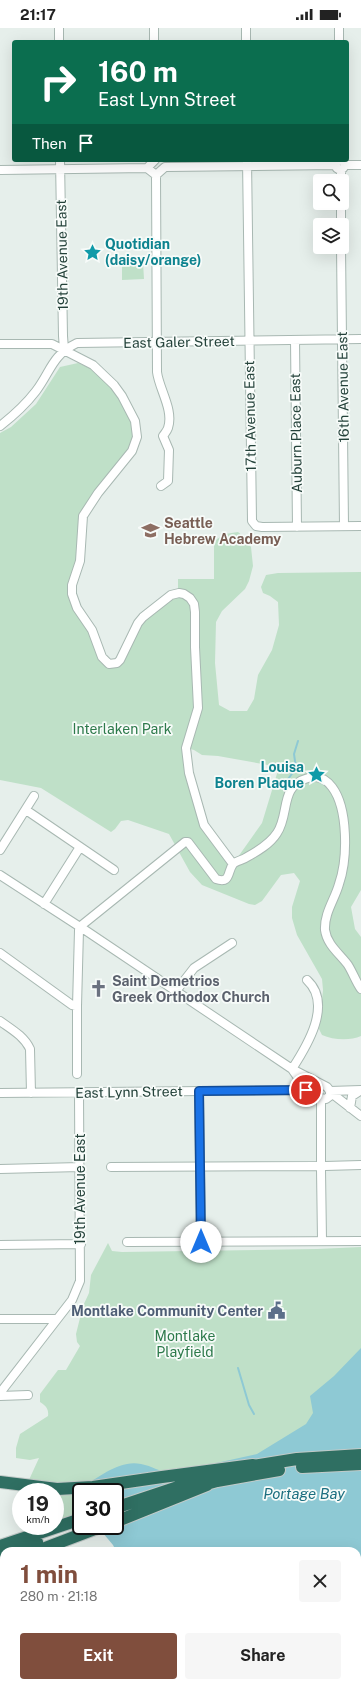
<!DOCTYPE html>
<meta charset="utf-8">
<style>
:root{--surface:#fff;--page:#f6f6f6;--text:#222;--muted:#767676;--accent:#804e3d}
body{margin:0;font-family:"Public Sans",sans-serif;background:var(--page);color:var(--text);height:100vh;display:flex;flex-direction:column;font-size:15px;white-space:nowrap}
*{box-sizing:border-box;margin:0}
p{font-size:13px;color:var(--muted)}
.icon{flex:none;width:22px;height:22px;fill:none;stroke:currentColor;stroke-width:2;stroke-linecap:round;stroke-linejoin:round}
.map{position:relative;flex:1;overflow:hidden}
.sheet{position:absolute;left:0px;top:1519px;width:361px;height:140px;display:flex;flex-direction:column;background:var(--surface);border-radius:12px 12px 0 0;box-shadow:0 4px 16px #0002}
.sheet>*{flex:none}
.guide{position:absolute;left:12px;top:12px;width:337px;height:122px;border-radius:4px;box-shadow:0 4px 16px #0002;background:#0b6e4f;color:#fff;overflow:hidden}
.tools{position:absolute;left:313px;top:146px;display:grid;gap:8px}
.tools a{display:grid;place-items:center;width:36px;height:36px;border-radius:4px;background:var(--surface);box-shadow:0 4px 16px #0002;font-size:20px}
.speed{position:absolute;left:12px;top:1455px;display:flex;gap:8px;font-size:20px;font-weight:700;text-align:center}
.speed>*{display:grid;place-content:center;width:52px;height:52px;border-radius:50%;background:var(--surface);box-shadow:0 4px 16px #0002;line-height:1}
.speed small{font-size:10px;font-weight:400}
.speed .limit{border:2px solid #111;border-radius:6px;background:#fff;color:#111}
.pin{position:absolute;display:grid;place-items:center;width:34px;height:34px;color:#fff;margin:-17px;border:2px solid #fff;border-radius:50%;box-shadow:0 1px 4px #0007}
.me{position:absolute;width:44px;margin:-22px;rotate:0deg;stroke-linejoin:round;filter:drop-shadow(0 0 3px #0008)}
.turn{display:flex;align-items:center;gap:14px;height:84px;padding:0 20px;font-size:18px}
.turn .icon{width:52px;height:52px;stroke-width:2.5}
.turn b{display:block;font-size:28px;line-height:34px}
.then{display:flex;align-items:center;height:38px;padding:0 20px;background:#0003;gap:8px;font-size:15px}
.round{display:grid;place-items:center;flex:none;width:42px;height:42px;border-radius:4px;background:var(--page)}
.headline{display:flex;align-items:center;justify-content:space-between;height:68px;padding:0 20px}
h1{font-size:24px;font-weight:700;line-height:30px;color:var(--accent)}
.primary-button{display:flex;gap:8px;margin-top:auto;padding:8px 20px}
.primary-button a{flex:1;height:46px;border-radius:4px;background:var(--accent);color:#fff;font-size:16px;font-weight:700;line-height:46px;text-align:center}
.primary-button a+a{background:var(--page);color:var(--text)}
.status{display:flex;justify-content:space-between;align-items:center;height:28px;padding:0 20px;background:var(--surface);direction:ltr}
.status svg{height:11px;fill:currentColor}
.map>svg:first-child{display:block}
.green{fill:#bfe0c8;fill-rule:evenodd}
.water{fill:#8ec9d4}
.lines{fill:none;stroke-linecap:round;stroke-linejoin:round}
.stream{stroke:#8ec9d4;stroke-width:2}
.minor-casing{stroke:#a8b8b2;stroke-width:10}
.highway-casing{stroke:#c2cac8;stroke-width:14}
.minor{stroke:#fff;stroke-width:8}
.highway{stroke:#2f6f62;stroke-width:12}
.route-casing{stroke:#114b97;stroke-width:10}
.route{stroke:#1a73e8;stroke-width:7}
.labels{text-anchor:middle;stroke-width:3.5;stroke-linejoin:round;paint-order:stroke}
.culture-label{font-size:14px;font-weight:bold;fill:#0d838f;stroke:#f7fbf9;text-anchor:start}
.street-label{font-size:14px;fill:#24423a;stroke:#f7fbf9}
.education-label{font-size:14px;font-weight:bold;fill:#785e54;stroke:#f7fbf9;text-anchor:start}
.park-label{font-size:14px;fill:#2d7a4b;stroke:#f7fbf9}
.worship-label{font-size:14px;font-weight:bold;fill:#5b616d;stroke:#f7fbf9;text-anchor:start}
.service-label{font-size:14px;font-weight:bold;fill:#4e5e75;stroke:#f7fbf9;text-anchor:end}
.water-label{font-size:15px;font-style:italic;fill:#1c6f80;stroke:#f7fbf9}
</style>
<div class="status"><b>21:17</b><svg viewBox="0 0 49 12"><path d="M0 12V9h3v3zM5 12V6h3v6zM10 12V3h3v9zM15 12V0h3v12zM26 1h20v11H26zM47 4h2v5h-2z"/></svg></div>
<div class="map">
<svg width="361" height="1659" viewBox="0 0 361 1659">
<rect width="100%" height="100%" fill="#e6efeb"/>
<path class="green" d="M122 234H143L144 251 122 252Z
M78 335 105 347 135 393V416L85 482 72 566 102 629 117 635 135 600 178 565V551H214V513L225 506 238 504 244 509 251 519 253 538 249 553 245 561 222 583 216 594 215 635 219 677 230 683H247L254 671 258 647 272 622 279 597 278 574 270 568 263 565 261 559 266 547 278 545 361 544V862L351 879 355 901 361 909V1008C350 1013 333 1012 322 1007L319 1001 323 962 322 951 297 907 292 890V879L300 853 294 845 281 847 262 873 255 877 249 876 202 857 190 844 169 806 128 792 121 793 115 801 111 804 41 760 0 752V405L11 399 36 376 60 339ZM187 720 194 722 202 727 218 728 279 739 262 795 233 836 199 785Z
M108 1215 112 1223 122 1224 317 1221 361 1219V1422L115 1464H81L80 1486 55 1494V1464H30L28 1454 39 1430 30 1432 16 1430V1420L20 1406 48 1388C49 1381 46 1378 40 1374V1366L58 1342H66L80 1318 77 1314 76 1306 83 1278 89 1265 91 1247Z"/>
<path class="water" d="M361 1320V1659H226L219 1655H357V1523H116L113 1517 97 1498H115V1464H83L82 1459C99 1449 121 1431 141 1436 152 1438 160 1444 171 1445L257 1426 306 1396 313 1385 310 1368 334 1348Z"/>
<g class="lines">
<path class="stream" d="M286 754 296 740 294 726 298 713
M238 1340 249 1377 254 1386"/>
<defs>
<path id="minor" d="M59 0V14
M154 0V14
M246 0V14
M339 0V14
M60 132 63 308 64 321
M247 132 252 493 256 498 262 499 361 498
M335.5 137a4.5 4.5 0 1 1 9 0a4.5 4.5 0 1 1-9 0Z
M345 137H361
M147 140 155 132
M341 141V153
M0 142 147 140 156 147
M156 147 157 344C159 361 174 382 168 400 167 403 165 405 163 408L169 422 168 453 161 458
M156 147 165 139 336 137
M341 175V197
M341 219 344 498
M295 312 297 499
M0 316H52L93 337 114 357 122 368 135 393 137 409 132 423 98 465 83 488 80 533 72 557V566L77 580 92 602 102 629 109 636 117 635 120 632 138 595 143 589 171 567 179 565 184 566 190 570 194 576 195 584V619L198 680 186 720 189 745 204 797 233 836
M0 398C13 388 26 376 36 363 51 343 52 327 77 315L361 311
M26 782 114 842
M0 822 34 768
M0 847 77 897
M44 876 80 819
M82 897 185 814H188L216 851C231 856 227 844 233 836 236 833 243 832 247 829 258 823 270 816 277 805 290 786 279 758 308 750 318 747 326 751 332 759 348 780 348 830 339 856 335 871 324 885 325 902 327 917 340 926 348 937 353 945 356 954 361 961
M82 900 292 1041 327 1059 330 1063V1068L326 1071C309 1069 301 1054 292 1041
M0 925 72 977 77 978
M176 963 194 940 232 915
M0 993C11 1001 24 1008 30 1021L31 1065
M292 1041C307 1018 333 976 307 952
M77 1046V978L79 902
M199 1063 201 1214
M330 1063 361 1062
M330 1064 361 1088
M0 1065 306 1062
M321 1071V1134
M350 1080 352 1068 360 1063
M325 1138 361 1137
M111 1139 317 1138
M0 1141 80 1139
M321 1142 322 1212
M127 1214 360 1213
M0 1217 81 1216
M0 1291H57
M0 1365 72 1272 80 1253 79 1064
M0 1368 28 1367
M74 1655V1659"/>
<path id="highway" d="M247 1439 297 1431 361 1427
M302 1439 361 1436
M0 1454 57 1461 93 1459 162 1449 253 1437
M199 1458 217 1453 279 1442
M115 1480 208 1449
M115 1494 207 1457
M0 1518 81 1491
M13 1523 37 1514
M37 1523 103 1498
M0 1528 4 1527
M0 1539 4 1537"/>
</defs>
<use href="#minor" class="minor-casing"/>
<use href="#highway" class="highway-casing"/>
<use href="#minor" class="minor"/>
<use href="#highway" class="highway"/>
</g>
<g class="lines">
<defs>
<path id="route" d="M201 1214 199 1063 306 1062"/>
</defs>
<use href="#route" class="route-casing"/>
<use href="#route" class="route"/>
</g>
<defs>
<symbol id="sight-bare" viewBox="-9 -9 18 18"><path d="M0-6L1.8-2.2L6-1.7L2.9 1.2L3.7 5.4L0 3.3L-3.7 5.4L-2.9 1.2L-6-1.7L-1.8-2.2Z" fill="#0f9aa8" stroke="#f7fbf9" stroke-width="2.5" paint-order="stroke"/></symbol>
<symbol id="school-bare" viewBox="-9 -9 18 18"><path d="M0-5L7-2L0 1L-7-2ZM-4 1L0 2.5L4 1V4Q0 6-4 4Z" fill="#8d6e63" stroke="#f7fbf9" stroke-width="2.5" paint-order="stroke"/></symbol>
<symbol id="church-bare" viewBox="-9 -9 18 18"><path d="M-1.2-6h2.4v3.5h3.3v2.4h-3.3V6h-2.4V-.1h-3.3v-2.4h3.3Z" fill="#6b7280" stroke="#f7fbf9" stroke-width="2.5" paint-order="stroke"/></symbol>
<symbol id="civic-bare" viewBox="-9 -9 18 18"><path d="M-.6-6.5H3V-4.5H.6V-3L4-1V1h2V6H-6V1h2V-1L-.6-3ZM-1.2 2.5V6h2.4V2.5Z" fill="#5c6f8a" stroke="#f7fbf9" stroke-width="2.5" paint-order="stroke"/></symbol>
</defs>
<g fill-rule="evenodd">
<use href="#sight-bare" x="80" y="212" width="25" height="25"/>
<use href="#school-bare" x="138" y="490" width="25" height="25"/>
<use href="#sight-bare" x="304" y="734" width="25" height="25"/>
<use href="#church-bare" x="86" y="948" width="25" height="25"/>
<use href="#civic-bare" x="264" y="1270" width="25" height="25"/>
</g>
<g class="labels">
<g class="culture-label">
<text x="105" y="221">Quotidian<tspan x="105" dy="16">(daisy/orange)</tspan></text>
<text x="304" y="744" text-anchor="end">Louisa<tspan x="304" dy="16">Boren Plaque</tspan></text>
</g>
<g class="street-label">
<text transform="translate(62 227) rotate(-91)" y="5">19th Avenue East</text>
<text transform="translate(179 314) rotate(-1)" y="5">East Galer Street</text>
<text transform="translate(343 359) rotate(-91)" y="5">16th Avenue East</text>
<text transform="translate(250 388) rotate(-91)" y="5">17th Avenue East</text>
<text transform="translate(296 405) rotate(-91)" y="5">Auburn Place East</text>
<text transform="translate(129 1064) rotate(-1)" y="5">East Lynn Street</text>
<text transform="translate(80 1161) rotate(-90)" y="5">19th Avenue East</text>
</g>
<g class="education-label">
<text x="164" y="500">Seattle<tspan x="164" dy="16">Hebrew Academy</tspan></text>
</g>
<g class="park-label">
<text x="122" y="706">Interlaken Park</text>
<text x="185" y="1313">Montlake<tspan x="185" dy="16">Playfield</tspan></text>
</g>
<g class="worship-label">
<text x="112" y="958">Saint Demetrios<tspan x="112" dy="16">Greek Orthodox Church</tspan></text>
</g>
<g class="service-label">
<text x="263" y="1288">Montlake Community Center</text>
</g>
<g class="water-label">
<text x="304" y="1471">Portage Bay</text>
</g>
</g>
</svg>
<div class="tools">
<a><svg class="icon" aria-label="search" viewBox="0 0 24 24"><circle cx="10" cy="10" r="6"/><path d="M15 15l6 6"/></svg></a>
<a><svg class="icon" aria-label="layers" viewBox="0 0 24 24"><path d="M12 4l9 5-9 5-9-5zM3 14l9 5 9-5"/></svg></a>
</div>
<div class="speed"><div>19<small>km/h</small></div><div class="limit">30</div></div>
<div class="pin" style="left:306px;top:1062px;background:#d93025"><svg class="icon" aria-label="arrive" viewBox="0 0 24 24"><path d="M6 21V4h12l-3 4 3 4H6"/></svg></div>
<svg class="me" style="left:201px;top:1214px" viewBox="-20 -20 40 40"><circle r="19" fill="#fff"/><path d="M0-13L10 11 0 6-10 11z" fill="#1a73e8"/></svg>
<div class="guide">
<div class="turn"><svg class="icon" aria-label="right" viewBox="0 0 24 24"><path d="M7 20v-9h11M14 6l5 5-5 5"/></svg><div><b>160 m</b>East Lynn Street</div></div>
<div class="then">Then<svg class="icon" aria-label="arrive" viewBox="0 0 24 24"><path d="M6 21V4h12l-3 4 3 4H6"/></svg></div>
</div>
<section class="sheet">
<div class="headline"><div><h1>1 min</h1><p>280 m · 21:18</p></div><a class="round"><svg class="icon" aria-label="close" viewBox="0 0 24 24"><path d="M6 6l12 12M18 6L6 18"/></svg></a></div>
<div class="primary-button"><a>Exit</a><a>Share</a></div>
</section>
</div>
